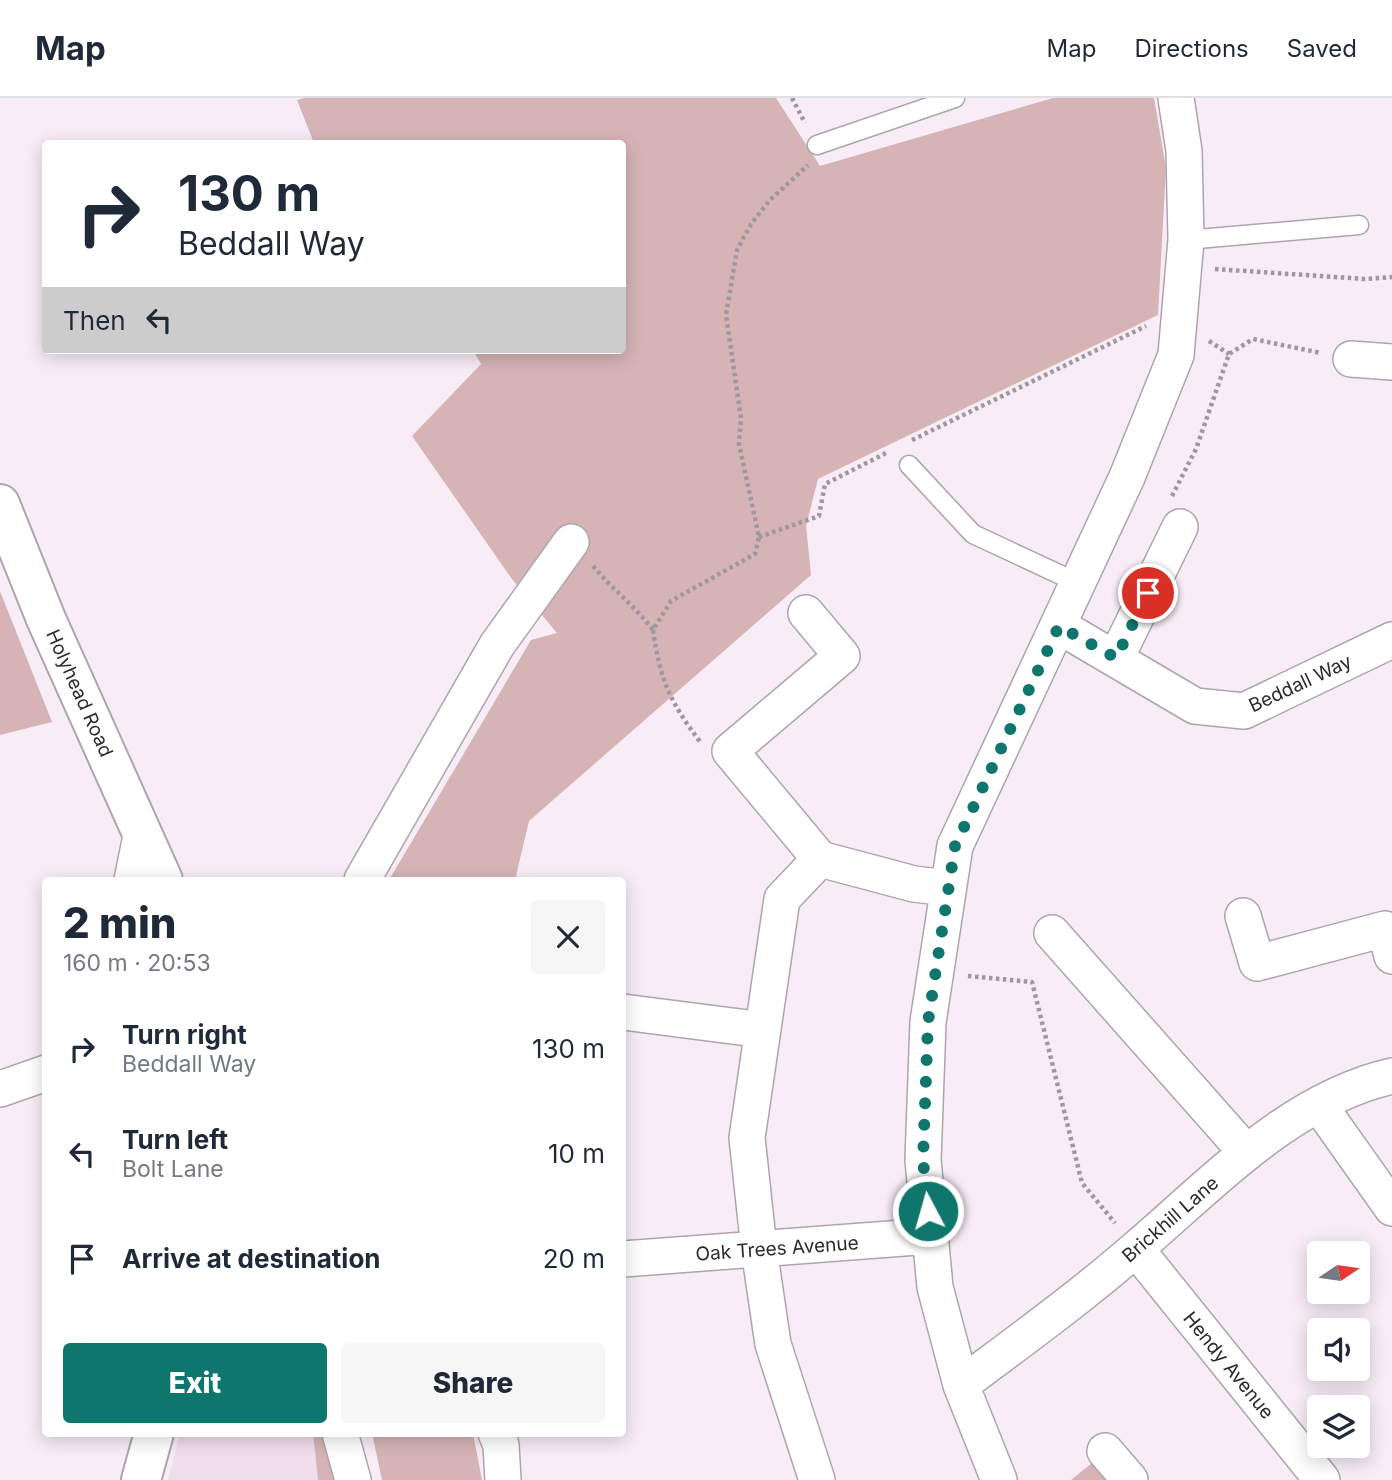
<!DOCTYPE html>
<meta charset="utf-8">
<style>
:root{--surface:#fff;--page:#f6f6f7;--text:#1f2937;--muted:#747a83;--line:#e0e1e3;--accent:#0f766e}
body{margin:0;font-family:Inter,sans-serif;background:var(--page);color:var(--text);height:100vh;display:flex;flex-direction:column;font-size:26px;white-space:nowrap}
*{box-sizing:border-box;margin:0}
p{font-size:23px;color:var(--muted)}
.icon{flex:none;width:38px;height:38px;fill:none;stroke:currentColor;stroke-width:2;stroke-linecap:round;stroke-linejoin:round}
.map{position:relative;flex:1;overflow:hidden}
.drawer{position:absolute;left:42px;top:779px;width:584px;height:560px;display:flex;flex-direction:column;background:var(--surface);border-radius:7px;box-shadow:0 4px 18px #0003}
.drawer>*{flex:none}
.hud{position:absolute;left:42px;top:42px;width:584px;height:214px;border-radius:7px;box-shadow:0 4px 18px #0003;background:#fff;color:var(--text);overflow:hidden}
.needle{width:46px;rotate:77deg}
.buttons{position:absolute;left:1307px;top:1143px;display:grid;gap:14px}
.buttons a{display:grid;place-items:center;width:63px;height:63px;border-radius:7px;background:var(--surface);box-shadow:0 4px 18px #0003;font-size:35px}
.pin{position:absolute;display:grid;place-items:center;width:60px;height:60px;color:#fff;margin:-30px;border:4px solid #fff;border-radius:50%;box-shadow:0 2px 7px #0007}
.me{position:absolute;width:77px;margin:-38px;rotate:354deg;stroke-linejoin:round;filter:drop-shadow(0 0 5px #0008)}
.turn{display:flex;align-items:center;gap:24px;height:147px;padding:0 21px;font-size:32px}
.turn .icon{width:91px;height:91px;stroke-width:2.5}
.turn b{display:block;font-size:49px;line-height:60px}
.then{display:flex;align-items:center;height:66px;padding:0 21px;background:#0003;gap:14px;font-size:26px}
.round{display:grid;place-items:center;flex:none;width:74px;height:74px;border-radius:7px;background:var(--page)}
.head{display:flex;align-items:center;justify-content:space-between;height:119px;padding:0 21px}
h1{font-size:42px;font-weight:800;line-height:52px}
.cta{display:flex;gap:14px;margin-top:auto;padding:14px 21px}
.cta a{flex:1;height:80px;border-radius:7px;background:var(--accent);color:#fff;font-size:28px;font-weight:800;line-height:80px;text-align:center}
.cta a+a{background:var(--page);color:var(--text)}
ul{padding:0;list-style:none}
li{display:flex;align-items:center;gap:21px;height:105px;padding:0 21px}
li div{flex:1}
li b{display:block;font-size:26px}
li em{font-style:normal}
header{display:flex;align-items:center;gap:42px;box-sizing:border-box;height:98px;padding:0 35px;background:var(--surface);border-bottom:2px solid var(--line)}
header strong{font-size:33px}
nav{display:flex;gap:38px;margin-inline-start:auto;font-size:24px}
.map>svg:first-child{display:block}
.built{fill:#f0deed}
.green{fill:#d6b4b5}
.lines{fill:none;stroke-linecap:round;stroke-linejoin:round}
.lane-casing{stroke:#afa4ad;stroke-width:21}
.street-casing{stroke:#afa4ad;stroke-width:38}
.secondary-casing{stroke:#afa4ad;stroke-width:42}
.path{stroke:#9f979e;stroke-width:4.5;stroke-dasharray:3.5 3.5;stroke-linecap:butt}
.lane{stroke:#fff;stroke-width:18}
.street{stroke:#fff;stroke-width:35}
.secondary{stroke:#fff;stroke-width:38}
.route{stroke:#0f766e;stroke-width:12;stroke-dasharray:0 21.6}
.labels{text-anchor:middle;stroke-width:5;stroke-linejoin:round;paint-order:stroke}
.street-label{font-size:19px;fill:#2d292c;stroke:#fefefe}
</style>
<header>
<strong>Map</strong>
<nav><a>Map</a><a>Directions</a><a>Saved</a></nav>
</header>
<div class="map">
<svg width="1392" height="1382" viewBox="0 0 1392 1382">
<rect width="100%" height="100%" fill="#f8ecf6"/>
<path class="built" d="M180 1335H313L318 1382H168Z"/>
<path class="green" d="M304 0H776L820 68 1053 0H1154L1166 70 1158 217 818 381 806 428 811 477 529 723 515 782H389L531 542 557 535 512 481 412 338 481 266 473 252H623V46L314 45 297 2Z
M0 493 52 624 0 637Z
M313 1335H324L337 1382H318Z
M372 1335H473L482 1382H382Z
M1097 1361 1113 1382H1071Z"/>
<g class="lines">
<defs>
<path id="lane" d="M817 47 955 0
M1186 142 1359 127
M909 367 973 436 1078 485"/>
<path id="street" d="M1351 261 1392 264
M806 515 842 558 730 653 820 761
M1059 528 1195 608 1244 613 1392 542
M1116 560 1180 429
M132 782 142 733
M362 782 497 547 571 444
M1243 818 1257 865 1385 831 1392 858
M1052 835 1246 1054
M623 914 763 932
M0 991 46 975
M1319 1007 1392 1110
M1136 1151 1322 1382
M623 1161 930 1138
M961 1287C1021 1242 1082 1198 1138 1149 1214 1084 1291 1001 1392 978
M340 1335 353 1382
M496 1335 501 1347 503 1382
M1105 1353 1130 1382
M817 1382 773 1246 759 1151 747 1040 782 801 820 761 914 786 948 790
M999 1382 961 1287 935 1189 923 1062 928 924 955 748 1127 379 1176 257 1186 142 1184 53 1176 0"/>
<path id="secondary" d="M0 406 46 521 163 782
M141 1382 154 1335"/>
</defs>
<use href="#lane" class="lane-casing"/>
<use href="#street" class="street-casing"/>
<use href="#secondary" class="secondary-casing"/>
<path class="path" d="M792 0 805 25
M1215 171 1365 181 1392 179
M1209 243 1229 256
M912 342 1146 228
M1172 398 1196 351 1229 256 1253 241 1321 255
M759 439 819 418 825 386 888 354
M593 468C612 491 635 508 653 532L671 503 755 456 759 439 739 346 741 320 726 217 737 152 751 126 770 102 808 67
M653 532C660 582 670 604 701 645
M968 878 1032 884 1082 1085 1115 1125"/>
<use href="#lane" class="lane"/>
<use href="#street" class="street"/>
<use href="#secondary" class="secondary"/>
</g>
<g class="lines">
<path class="route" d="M928 1113 923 1062 928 924 955 748 1059 528 1116 560 1148 495"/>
</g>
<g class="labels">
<g class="street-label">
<text transform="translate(1300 585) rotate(-25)" y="7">Beddall Way</text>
<text transform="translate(80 595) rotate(66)" y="7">Holyhead Road</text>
<text transform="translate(1170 1121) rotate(-41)" y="7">Brickhill Lane</text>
<text transform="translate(777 1150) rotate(-4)" y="7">Oak Trees Avenue</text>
<text transform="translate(1229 1267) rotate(51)" y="7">Hendy Avenue</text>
</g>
</g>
</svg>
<div class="buttons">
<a><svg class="needle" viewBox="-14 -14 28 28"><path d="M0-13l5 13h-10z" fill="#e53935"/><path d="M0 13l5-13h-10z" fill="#747a83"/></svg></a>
<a><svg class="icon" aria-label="sound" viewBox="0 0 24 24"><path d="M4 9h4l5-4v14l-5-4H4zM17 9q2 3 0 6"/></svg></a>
<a><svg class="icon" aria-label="layers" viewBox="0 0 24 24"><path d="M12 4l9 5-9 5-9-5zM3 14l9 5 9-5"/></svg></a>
</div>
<div class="pin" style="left:1148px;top:495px;background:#d93025"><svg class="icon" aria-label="arrive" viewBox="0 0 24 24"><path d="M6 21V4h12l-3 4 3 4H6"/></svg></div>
<svg class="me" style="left:928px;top:1113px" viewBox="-20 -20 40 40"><circle r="17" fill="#0f766e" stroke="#fff" stroke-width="3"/><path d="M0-11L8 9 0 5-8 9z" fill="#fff"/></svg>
<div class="hud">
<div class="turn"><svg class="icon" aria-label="right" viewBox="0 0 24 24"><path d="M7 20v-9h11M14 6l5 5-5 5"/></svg><div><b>130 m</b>Beddall Way</div></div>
<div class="then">Then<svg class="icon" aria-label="left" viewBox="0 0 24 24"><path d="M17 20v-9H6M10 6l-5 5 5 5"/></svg></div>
</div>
<section class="drawer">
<div class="head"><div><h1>2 min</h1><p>160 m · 20:53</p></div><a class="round"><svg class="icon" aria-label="close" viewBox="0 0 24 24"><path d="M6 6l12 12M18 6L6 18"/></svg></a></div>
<ul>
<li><svg class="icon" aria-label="right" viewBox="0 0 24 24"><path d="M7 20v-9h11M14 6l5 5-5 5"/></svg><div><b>Turn right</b><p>Beddall Way</p></div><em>130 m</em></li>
<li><svg class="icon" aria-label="left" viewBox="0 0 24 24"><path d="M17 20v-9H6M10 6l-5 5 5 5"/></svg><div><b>Turn left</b><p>Bolt Lane</p></div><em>10 m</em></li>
<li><svg class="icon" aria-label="arrive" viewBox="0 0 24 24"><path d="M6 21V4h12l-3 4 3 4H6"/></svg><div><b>Arrive at destination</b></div><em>20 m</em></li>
</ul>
<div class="cta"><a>Exit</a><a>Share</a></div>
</section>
</div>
